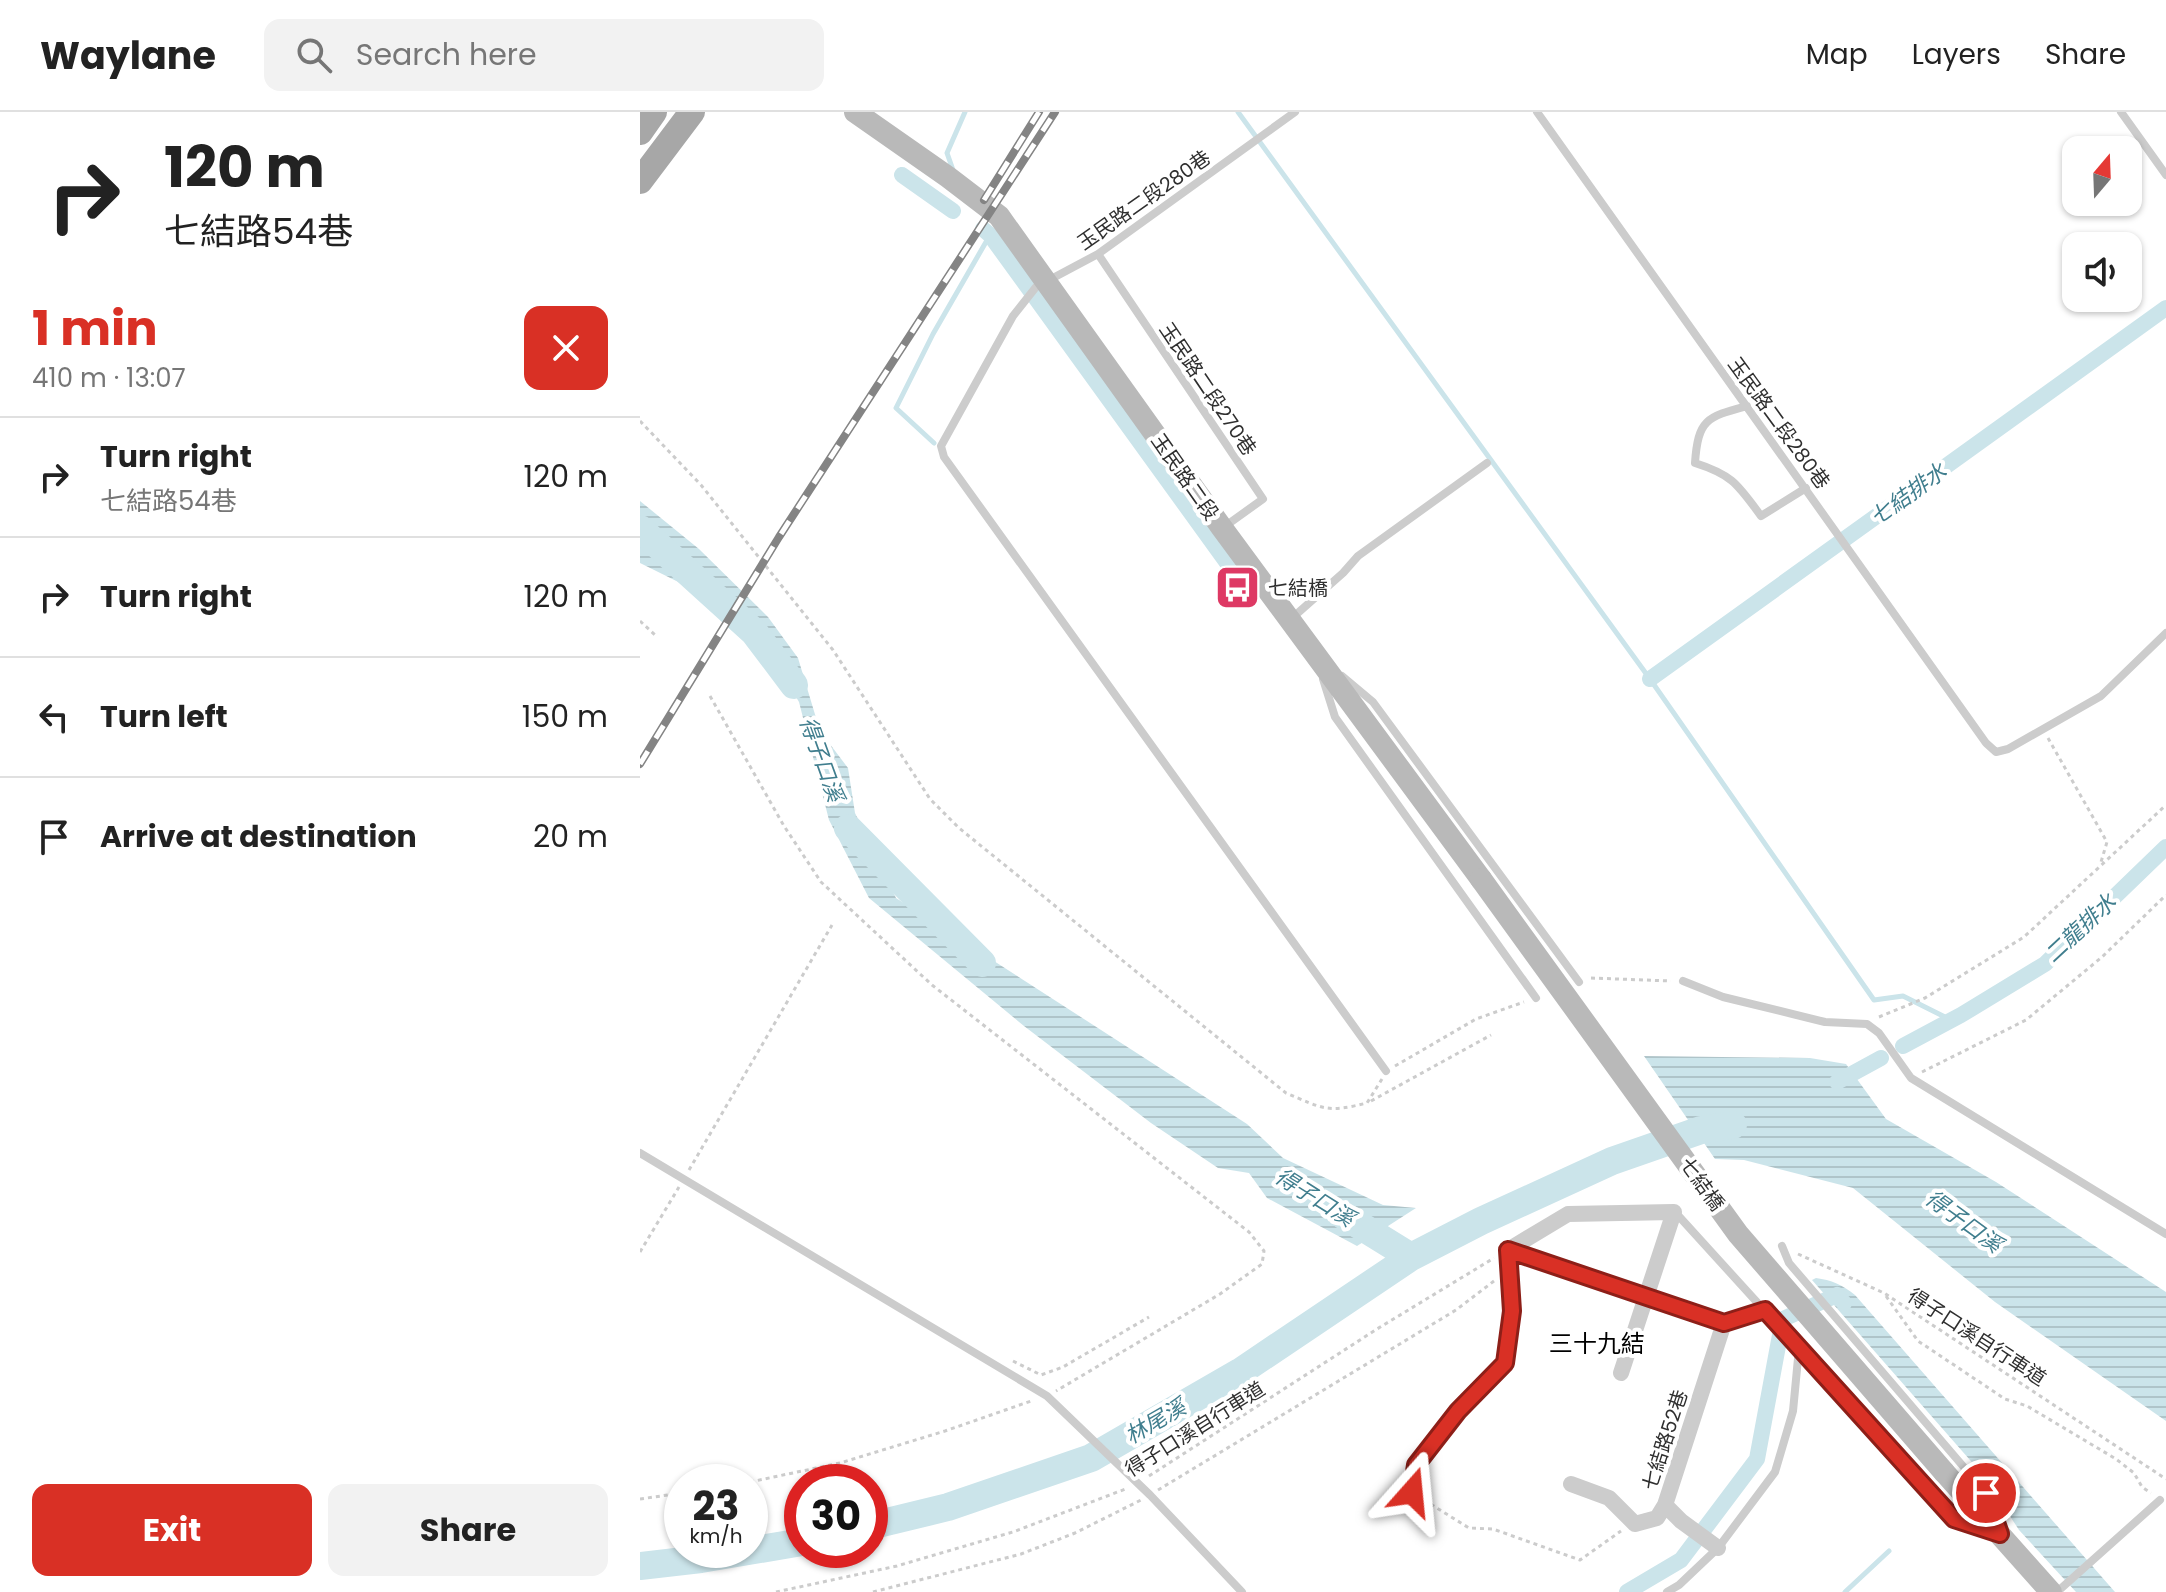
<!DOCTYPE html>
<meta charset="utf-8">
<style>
:root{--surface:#fff;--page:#f2f2f2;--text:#222;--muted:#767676;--line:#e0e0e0;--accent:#d93025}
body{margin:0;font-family:Poppins,"Noto Sans TC",sans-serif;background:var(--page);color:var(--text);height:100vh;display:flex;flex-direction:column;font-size:30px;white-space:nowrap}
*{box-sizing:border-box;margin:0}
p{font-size:26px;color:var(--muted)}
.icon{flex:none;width:44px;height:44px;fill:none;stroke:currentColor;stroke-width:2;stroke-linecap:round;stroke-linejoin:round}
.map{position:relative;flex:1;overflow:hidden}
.sheet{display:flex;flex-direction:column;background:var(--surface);width:640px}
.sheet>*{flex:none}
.hud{background:#fff;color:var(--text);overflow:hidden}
.needle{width:52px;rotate:19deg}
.fabs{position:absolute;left:1422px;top:24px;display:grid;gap:16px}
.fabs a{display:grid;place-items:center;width:80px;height:80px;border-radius:16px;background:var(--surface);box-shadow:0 2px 6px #0004;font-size:40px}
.speed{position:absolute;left:24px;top:1352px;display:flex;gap:16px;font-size:40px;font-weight:700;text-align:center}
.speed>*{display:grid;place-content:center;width:104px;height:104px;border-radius:50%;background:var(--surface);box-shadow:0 2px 6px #0004;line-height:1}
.speed small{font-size:20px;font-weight:400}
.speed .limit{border:12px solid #d22;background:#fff;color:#111}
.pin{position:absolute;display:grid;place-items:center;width:68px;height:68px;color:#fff;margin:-34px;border:4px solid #fff;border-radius:50%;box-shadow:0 2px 8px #0007}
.me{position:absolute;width:88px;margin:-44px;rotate:18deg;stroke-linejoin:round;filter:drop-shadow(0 0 6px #0008)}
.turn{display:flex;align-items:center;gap:28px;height:168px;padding:0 32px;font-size:36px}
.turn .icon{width:104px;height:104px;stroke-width:2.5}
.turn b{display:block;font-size:56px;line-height:68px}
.round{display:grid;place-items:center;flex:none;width:84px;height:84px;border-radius:16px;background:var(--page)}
.summary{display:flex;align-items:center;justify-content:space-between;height:136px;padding:0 32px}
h1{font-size:48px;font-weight:700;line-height:60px;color:var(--accent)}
.primary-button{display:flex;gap:16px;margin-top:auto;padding:16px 32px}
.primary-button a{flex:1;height:92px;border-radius:16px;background:var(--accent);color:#fff;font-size:32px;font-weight:700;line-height:92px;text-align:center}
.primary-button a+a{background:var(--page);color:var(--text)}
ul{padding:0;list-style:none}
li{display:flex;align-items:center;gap:24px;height:120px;padding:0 32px;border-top:2px solid var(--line)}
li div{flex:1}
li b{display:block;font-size:30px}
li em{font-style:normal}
header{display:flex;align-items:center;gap:48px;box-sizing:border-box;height:112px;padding:0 40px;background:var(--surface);border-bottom:2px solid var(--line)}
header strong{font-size:38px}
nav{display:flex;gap:44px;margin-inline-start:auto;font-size:28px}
.search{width:560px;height:72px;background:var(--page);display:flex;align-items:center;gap:20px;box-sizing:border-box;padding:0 28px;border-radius:16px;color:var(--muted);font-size:30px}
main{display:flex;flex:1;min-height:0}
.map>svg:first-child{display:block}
.water{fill:url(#water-rules)}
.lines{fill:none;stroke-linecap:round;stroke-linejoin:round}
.stream{stroke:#cbe4ea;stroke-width:5}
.canal{stroke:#cbe4ea;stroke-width:16}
.river{stroke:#cbe4ea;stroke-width:28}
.path{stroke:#ccc;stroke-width:3;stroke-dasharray:4 4;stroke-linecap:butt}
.lane{stroke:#ccc;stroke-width:8}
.street{stroke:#ccc;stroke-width:16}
.secondary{stroke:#b9b9b9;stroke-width:22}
.primary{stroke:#a7a7a7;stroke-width:26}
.rail-casing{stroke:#848484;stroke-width:8}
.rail{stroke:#fff;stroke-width:5;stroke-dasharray:15;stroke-linecap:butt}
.secondary-bridge{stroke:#b9b9b9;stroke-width:22}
.route-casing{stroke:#8d1f18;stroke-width:20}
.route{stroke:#d93025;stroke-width:14}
.labels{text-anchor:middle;stroke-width:8;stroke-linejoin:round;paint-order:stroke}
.street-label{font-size:20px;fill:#2f2f2f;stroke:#fff}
.poi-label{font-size:20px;fill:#2f2f2f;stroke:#fff;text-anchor:start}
.water-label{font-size:22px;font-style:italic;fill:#407e8e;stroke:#fff}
.quarter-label{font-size:24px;fill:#000;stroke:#fff}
</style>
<header>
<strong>Waylane</strong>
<div class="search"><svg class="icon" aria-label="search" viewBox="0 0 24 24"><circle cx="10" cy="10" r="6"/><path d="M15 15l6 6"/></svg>Search here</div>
<nav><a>Map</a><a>Layers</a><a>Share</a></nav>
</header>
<main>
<section class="sheet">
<div class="hud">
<div class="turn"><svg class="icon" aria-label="right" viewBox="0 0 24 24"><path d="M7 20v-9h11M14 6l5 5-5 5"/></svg><div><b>120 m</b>七結路54巷</div></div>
</div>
<div class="summary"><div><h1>1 min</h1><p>410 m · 13:07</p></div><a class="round" style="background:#d93025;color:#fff"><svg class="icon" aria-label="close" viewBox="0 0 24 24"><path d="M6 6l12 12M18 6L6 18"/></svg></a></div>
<ul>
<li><svg class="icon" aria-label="right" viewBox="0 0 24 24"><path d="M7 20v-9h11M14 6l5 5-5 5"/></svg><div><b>Turn right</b><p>七結路54巷</p></div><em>120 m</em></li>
<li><svg class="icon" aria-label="right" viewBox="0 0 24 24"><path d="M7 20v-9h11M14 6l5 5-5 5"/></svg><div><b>Turn right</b></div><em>120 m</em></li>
<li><svg class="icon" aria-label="left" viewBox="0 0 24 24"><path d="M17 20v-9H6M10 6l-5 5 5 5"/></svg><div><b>Turn left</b></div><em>150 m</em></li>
<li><svg class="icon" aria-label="arrive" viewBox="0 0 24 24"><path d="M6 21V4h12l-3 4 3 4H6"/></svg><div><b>Arrive at destination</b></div><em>20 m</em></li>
</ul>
<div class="primary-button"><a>Exit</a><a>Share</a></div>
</section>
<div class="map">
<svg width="1526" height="1480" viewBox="0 0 1526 1480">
<defs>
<pattern id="water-rules" width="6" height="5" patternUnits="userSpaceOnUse" patternTransform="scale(2)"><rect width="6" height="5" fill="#cbe4ea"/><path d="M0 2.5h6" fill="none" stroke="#afc4c9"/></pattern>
</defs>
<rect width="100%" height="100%" fill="#fff"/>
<path class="water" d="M0 389 59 437 128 505 158 546 180 619 208 656 215 701 256 786 607 1012 643 1046 743 1093 776 1096 717 1134 627 1086 609 1061 578 1056 511 1011 384 914 229 786 189 708 159 590 109 505 0 451Z
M1004 944 1170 946 1206 952 1246 1007 1356 1070 1526 1180V1309L1355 1190 1213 1076 1104 1048 1075 1047Z
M1176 1166C1191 1168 1203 1173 1215 1183L1475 1480H1436L1379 1418 1344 1364 1172 1168Z"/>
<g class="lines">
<path class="stream" d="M598 0 1010 567 1234 888 1263 884 1311 908
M313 58 307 41 325 0
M294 331 256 296 293 222 350 123
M1205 1480 1249 1439"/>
<path class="canal" d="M262 63 313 99
M343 117 350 123 588 452
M1010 567 1526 196
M1263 934 1321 903 1405 852 1526 735
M1197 970 1241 946
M987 1480 1041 1448 1117 1347 1143 1207 1197 1183 1204 1191"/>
<path class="river" d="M0 417 114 520 154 573
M208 716 342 851
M703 1103 771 1145
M230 1414 308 1395 451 1346 600 1260 771 1145 841 1109 972 1049 1061 1018 1093 1013
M0 1454 61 1447 162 1430"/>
<path class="path" d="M0 309 61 373 193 538 290 687 319 716 646 981C684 997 686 1001 727 991L742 967
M0 509 15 523
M70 584 144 714 181 770 292 873 609 1120 624 1139 622 1152 580 1182 416 1279
M1408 626 1467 730 1461 750
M951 866 1031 869
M1239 905 1285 886 1384 825 1526 693
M755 954 836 907 884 890
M1282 960 1386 908 1462 845 1526 783
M731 989 851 923
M49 1058 192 813
M0 1140 39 1075
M1158 1142 1244 1181 1526 1367
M1246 1184 1278 1229 1365 1287 1387 1294 1476 1347 1494 1361 1502 1375 1511 1381
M373 1249 401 1263 423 1255 509 1205
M509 1364 737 1217 854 1146
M110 1370 200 1351 305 1319 394 1288
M518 1378 816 1198 854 1169
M0 1387 42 1381
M784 1388 829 1416 853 1417 940 1448 981 1419
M136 1480 257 1454 373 1420 488 1376
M233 1480 381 1442 435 1421 501 1388"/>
<path class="lane" d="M655 0 458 142 396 175 373 204 301 334 304 345 746 959
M897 0 1346 631 1356 640 1368 637 1461 584 1526 521
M1481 0 1526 63
M458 142 623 387 584 415
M1107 294C1067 305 1058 307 1055 351 1093 363 1098 373 1121 404L1166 376
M651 507 703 461 718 444 847 351
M702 564 733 590 939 870
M683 567 695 605 896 886
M1043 869 1083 885 1185 910 1227 912 1239 921 1271 966 1526 1122
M0 1041 407 1284 510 1383 602 1480
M1035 1100 1314 1407 1348 1418
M1142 1134 1149 1151 1346 1381 1355 1406
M1027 1480 1039 1473 1078 1436 1135 1360 1153 1299 1159 1236
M1417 1480 1520 1388"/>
<path class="street" d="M868 1138 928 1102 1034 1100 981 1261
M868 1138 1084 1211 1125 1198
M931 1372 969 1386 995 1412 1017 1406 1025 1393 1084 1211
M772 1380 776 1353 818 1299 865 1251 872 1199 868 1160V1138
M1025 1393 1041 1409 1078 1436"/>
<path class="secondary" d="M215 0 308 65 359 104 582 416 841 767
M1304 1360 1411 1480"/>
<path class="primary" d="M0 20 14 0
M0 69 52 0"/>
<defs>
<path id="rail" d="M344 88 399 0
M0 652 139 425 415 0"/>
</defs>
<use href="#rail" class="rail-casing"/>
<use href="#rail" class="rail"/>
<path class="secondary-bridge" d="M841 767 1098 1122 1304 1360"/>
</g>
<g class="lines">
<defs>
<path id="route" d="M772 1380 776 1353 818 1299 865 1251 872 1199 868 1138 1084 1211 1125 1198 1314 1407 1360 1422 1346 1381"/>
</defs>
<use href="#route" class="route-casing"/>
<use href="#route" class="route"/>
</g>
<defs>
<symbol id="bus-square" viewBox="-11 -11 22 22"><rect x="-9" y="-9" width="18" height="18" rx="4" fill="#de3964" stroke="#fff"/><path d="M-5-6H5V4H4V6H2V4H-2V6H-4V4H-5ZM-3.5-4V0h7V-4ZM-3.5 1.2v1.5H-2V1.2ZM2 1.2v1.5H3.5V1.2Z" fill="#fff"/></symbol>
</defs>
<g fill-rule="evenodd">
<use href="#bus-square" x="572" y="450" width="51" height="51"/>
</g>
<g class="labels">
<g class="street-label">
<text transform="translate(504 88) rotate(-35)" y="7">玉民路二段280巷</text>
<text transform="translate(568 277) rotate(56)" y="7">玉民路二段270巷</text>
<text transform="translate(1139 311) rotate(54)" y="7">玉民路二段280巷</text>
<text transform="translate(545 365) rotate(55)" y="7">玉民路二段</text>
<text transform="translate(1062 1072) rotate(54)" y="7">七結橋</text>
<text transform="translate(1337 1225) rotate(33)" y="7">得子口溪自行車道</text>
<text transform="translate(555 1317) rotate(-32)" y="7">得子口溪自行車道</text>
<text transform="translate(1025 1328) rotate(-72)" y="7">七結路52巷</text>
</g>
<g class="poi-label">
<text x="628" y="483">七結橋</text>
</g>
<g class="water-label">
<text transform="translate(1268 382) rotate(-36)" y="8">七結排水</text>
<text transform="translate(182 647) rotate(70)" y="8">得子口溪</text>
<text transform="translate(1440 816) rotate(-43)" y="8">二龍排水</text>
<text transform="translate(675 1085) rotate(32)" y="8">得子口溪</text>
<text transform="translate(1324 1109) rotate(36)" y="8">得子口溪</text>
<text transform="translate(515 1309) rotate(-30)" y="8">林尾溪</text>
</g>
<g class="quarter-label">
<text x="957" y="1240">三十九結</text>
</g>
</g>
</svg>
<div class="fabs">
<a><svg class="needle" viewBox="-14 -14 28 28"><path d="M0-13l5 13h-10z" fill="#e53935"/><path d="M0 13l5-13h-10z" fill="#767676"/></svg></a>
<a><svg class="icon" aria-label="sound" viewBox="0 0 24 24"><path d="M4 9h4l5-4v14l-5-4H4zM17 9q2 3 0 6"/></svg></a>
</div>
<div class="speed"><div>23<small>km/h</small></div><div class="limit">30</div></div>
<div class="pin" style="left:1346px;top:1381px;background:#d93025"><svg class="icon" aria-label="arrive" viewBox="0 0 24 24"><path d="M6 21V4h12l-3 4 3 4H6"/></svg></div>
<svg class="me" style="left:772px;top:1380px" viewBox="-20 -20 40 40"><path d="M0-17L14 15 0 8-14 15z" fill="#d93025" stroke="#fff" stroke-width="4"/></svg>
</div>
</main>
